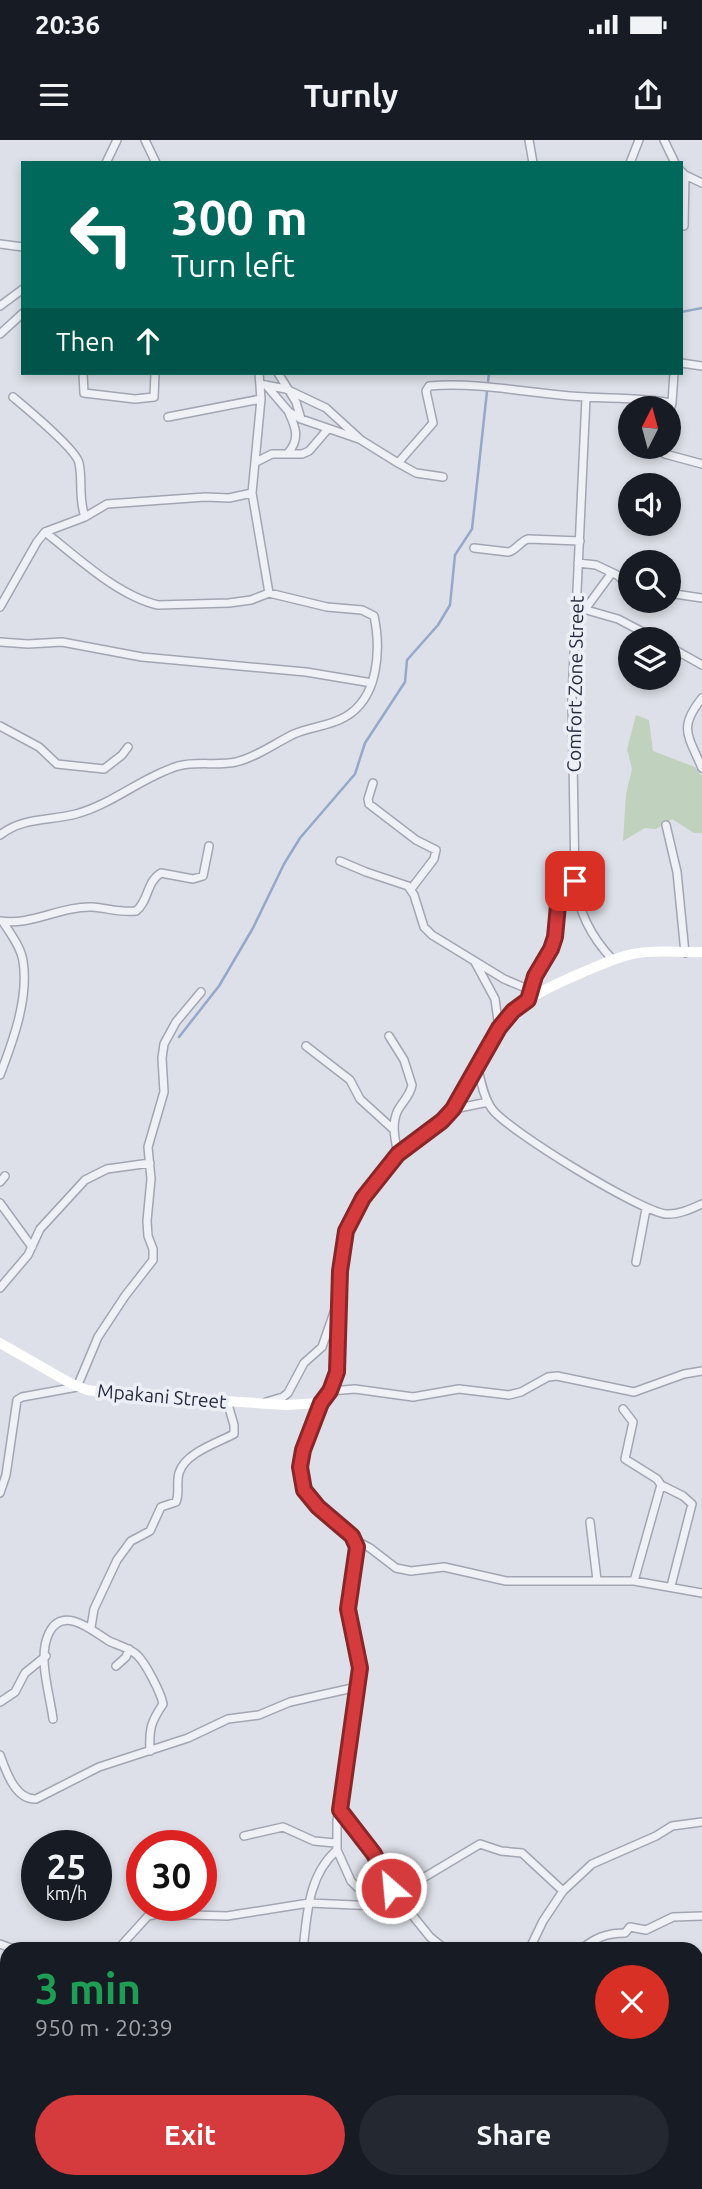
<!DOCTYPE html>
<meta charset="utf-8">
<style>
:root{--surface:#171b24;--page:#242831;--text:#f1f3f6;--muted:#9ea1a6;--accent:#d53a3d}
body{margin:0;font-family:Ubuntu,sans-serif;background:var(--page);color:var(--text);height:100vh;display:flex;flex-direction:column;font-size:26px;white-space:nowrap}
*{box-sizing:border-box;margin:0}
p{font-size:23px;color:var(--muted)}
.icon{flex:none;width:38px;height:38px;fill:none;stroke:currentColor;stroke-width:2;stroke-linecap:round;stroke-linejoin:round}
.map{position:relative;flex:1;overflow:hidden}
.sheet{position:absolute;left:0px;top:1802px;width:704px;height:247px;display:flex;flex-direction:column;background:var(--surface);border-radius:21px 21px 0 0;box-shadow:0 4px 10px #0003}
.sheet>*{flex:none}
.hud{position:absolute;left:21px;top:21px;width:662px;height:214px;border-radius:0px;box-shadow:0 4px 10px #0003;background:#00695c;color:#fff;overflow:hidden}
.needle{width:46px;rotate:6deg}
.controls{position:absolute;left:618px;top:256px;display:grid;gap:14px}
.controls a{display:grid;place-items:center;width:63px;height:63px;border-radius:50%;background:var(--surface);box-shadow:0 4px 10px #0003;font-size:35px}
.speed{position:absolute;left:21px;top:1690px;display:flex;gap:14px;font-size:35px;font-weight:700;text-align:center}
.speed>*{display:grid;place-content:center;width:91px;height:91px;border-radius:50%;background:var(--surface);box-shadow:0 4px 10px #0003;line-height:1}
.speed small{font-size:18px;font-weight:400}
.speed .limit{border:10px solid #d22;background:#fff;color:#111}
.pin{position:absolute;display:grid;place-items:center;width:60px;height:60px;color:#fff;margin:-30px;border-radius:14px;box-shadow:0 4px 10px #0006}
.me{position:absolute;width:77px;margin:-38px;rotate:333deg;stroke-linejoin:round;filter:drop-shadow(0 0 5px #0008)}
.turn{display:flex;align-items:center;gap:24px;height:147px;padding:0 35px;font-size:32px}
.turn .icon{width:91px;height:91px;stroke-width:2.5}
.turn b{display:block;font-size:49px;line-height:60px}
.then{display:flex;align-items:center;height:66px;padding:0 35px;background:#0003;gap:14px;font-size:26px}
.round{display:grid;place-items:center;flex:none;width:74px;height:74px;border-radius:37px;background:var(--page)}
.headline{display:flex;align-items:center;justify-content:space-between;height:119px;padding:0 35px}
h1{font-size:42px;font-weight:700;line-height:52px;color:#1e9e55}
.button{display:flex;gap:14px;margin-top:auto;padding:14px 35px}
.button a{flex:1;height:80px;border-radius:42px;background:var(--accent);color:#fff;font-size:28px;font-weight:700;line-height:80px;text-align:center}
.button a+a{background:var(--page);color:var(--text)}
.status{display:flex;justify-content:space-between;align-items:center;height:49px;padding:0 35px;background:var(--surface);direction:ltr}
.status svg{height:19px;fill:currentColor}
header{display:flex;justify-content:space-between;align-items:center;height:91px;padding:0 35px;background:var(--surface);font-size:32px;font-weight:700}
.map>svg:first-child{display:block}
.green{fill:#c0d2be}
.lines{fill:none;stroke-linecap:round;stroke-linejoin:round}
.stream{stroke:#96a8ca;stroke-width:2.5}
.street-casing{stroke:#a2a6b2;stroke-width:10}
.street{stroke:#f0f1f6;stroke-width:7}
.secondary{stroke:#fff;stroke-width:10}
.route-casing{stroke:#8a2628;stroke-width:18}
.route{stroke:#d53a3d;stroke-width:12}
.labels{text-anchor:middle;stroke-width:7;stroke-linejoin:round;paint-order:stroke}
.street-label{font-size:19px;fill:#262c3f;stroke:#edeff6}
</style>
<div class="status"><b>20:36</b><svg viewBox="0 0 49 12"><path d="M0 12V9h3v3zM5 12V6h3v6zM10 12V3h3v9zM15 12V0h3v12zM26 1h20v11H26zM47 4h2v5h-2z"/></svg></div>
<header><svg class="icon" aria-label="menu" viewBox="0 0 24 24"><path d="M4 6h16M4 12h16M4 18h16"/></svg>Turnly<svg class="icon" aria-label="share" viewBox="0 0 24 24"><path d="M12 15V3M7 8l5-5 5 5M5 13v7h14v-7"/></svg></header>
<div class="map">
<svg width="702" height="2049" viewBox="0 0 702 2049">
<rect width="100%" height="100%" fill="#dde0e8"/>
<path class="green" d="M636 575 649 580 653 611 695 627 702 636V693H694L672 679 656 689 645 688 623 701 626 654 632 629 627 609Z"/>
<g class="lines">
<path class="stream" d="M681 172 702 168
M179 897 219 846 253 788 284 724 300 698 355 634 365 603 405 542 407 520 438 485 450 465 455 415 472 389 489 233"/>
<defs>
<path id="street" d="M145 0 156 23
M529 0 533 23
M664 0 675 23
M106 23 117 0
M630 23 639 0
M681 31 685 35 702 43
M684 86 685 35
M0 104 23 107
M0 166 23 149
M0 194 23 173
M681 223 702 226
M83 233 84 253 135 259 154 257 155 233
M278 233 296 262 301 279
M260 244 286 249 326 268 361 300 398 323 433 283 426 251 429 246C476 242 524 252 570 256 604 259 638 257 672 263
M266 245 289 272 301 279 359 299
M13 257C26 268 76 309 79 323 83 342 78 357 85 377
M586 258 572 558 575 741C578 772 591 797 613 820
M668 276 672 263 674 233
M168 277 261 259
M661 306V311L665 314 702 324
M288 313C300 299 296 288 289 273
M256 322 272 314H302L309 311 328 289
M398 323 416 333 443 337
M45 392C77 417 118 456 158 465L229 463 251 460 269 453
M474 408 508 412C516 411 519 402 528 399L580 401
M578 423 596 425 617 435 630 446
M668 453 702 458
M0 467 37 402 45 392 85 377 107 364 205 357 229 358 252 353 261 259 259 233
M576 467 618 479 656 499
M586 468 611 434
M0 502 28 504 62 502 142 517 306 532 372 543
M668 506 702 525
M702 558C678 588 688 595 702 628
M0 586 39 607 57 624 104 629 122 615 128 607
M373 643 368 659 369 664 416 700 436 710 434 719 411 749
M666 685 677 732 685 813
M0 695C23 677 49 681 76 674 113 664 142 637 178 626 197 621 217 626 236 622 257 617 275 603 294 594 310 587 330 586 345 577 379 558 381 509 374 476L362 470 327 467 269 453 252 353
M340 721 366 732 408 746 414 755 424 787 432 795 504 839 530 850
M0 781C31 786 61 766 92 767 107 768 121 773 136 771 149 761 146 742 161 733L193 739 203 736 209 706
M475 822 495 859 499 888
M530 852C535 833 549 819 554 801 560 781 552 759 569 742L575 741
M389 896 404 920 412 945C410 956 403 961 398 970 391 984 395 999 398 1014
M306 906 350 940 360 959 394 990
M478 929C481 942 484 958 492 969 507 990 641 1072 666 1074 678 1075 691 1069 702 1064
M0 935C13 901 29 858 23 821 21 807 10 793 3 782
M454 969 488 962
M0 1042 5 1036
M0 1063 32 1107
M636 1122 646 1069
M0 1148 28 1115 40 1089 85 1040 107 1029 150 1023
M330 1251 355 1249 413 1257 459 1249 509 1255 521 1252 548 1237 557 1236 634 1252 684 1234 702 1231
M266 1262 283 1257 288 1253 304 1223 322 1207 338 1161
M321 1263 302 1316 301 1341 304 1350 318 1367 355 1400 370 1408 396 1428 411 1431 444 1427 506 1441H634L702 1453
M623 1269 633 1282 625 1319 657 1339 661 1345 634 1441
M661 1345 683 1356 692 1364 671 1446
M0 1353 6 1335 17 1260 22 1257 77 1247 98 1197 125 1156 153 1120V1109L148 1096 147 1081 151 1039 148 1007 164 952 162 918 164 904 176 882 201 852
M590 1382 597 1440
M355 1400 358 1413 348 1469 360 1528 337 1681V1710L351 1741 357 1747 364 1753 409 1771 430 1797 446 1810
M91 1487 94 1469 117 1420 131 1401 150 1391 161 1367 176 1362C180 1353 176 1343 179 1333 185 1313 217 1303 234 1294V1285L227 1261
M116 1526 126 1517 129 1509
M0 1562 15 1552 25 1533 46 1516
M53 1579C50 1554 37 1517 49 1493 63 1464 94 1492 109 1501 119 1506 131 1508 138 1516 146 1524 161 1553 163 1564 151 1582 149 1588 150 1611
M0 1615C6 1631 15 1660 36 1659L99 1627 188 1598 228 1579 259 1575 290 1562 357 1547
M340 1670C363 1699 387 1727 395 1764
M244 1696 283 1687 314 1701 335 1703
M391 1748 418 1741 480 1704 501 1711 522 1713 563 1751
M0 1804 16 1810
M117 1810 148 1776 157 1774 227 1776 309 1763 378 1766 391 1764
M303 1810C307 1775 308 1735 337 1710
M529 1810 543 1781 563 1751 592 1724 656 1696 672 1686 702 1682
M580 1810C595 1798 606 1793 625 1793L630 1787 646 1790 673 1777 702 1776
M696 1842 702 1841
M696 1899 702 1901
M389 2042 392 2049
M405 2042 410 2049
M290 2049 291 2042
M338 2049 347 2042"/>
</defs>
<use href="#street" class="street-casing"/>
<use href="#street" class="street"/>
<path class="secondary" d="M0 1203 70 1243 87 1250 129 1255 286 1265 321 1263C352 1236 334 1134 345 1092 353 1064 384 1025 407 1006 422 994 440 985 453 970 473 946 482 913 500 887 521 857 556 844 588 830 603 824 617 817 633 814 654 809 680 813 702 812"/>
</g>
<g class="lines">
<defs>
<path id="route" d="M391 1748 374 1714 340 1670 360 1528 348 1469 357 1407 352 1396 318 1367 304 1350 300 1327 303 1310 321 1263 330 1251 337 1232 340 1131 346 1091 363 1058 398 1014 442 981 453 969 499 888 513 871 528 860 535 836 551 809 555 797 558 765 564 747 569 742 575 741"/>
</defs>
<use href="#route" class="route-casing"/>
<use href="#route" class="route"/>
</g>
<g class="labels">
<g class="street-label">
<text transform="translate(575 544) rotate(-89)" y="7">Comfort Zone Street</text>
<text transform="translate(162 1256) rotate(5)" y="7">Mpakani Street</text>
</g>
</g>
</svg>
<div class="controls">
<a><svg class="needle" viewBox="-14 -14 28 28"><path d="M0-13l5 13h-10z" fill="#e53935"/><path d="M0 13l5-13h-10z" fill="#9ea1a6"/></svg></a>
<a><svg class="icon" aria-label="sound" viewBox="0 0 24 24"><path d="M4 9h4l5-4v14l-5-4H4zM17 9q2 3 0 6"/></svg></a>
<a><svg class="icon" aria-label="search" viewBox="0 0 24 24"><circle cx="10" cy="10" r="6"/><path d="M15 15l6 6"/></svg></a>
<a><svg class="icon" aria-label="layers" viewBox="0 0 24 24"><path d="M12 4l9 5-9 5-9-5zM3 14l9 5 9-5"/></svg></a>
</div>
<div class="speed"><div>25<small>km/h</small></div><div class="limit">30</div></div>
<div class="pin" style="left:575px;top:741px;background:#d93025"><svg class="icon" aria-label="arrive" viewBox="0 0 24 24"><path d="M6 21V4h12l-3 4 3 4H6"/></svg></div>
<svg class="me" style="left:391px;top:1748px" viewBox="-20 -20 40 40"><circle r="17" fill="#d53a3d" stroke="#fff" stroke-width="3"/><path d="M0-11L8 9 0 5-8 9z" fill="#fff"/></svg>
<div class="hud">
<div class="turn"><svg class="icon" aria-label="left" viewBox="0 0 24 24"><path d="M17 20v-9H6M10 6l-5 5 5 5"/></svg><div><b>300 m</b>Turn left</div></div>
<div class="then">Then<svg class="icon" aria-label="ahead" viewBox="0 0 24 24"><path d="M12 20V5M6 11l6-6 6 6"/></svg></div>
</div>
<section class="sheet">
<div class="headline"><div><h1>3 min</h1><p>950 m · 20:39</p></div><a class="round" style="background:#d93025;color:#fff"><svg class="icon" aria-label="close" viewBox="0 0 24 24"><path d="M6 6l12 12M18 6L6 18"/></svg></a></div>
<div class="button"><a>Exit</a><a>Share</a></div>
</section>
</div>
